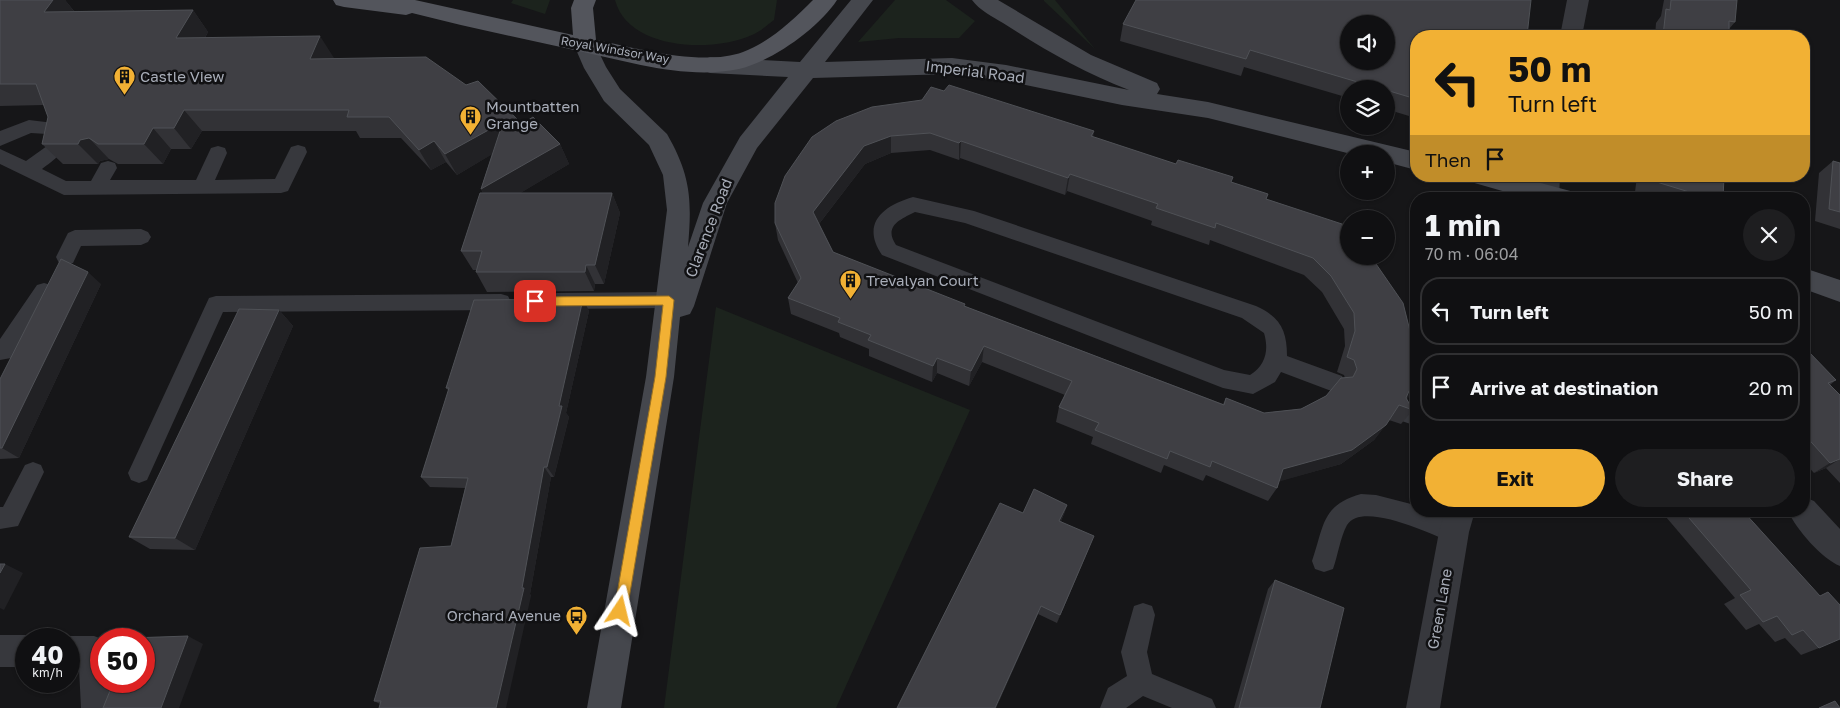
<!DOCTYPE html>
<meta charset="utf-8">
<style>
:root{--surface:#101012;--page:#1e1e20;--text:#f1f3f6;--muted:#9c9d9f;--line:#303032;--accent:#f2b134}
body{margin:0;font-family:"Golos Text",sans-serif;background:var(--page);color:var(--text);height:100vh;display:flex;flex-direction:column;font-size:19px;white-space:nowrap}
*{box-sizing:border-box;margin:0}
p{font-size:16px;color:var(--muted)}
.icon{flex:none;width:28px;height:28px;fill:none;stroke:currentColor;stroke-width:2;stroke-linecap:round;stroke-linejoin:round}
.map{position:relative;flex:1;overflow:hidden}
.sheet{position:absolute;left:1410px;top:192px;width:400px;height:325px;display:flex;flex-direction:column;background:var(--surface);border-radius:20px;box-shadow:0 1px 4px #0004,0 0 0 1px var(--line)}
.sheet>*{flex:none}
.guide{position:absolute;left:1410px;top:30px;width:400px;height:152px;border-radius:20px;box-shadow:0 1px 4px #0004,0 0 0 1px var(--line);background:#f2b134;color:#111;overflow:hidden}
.controls{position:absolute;left:1340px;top:15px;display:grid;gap:10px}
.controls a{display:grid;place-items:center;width:55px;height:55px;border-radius:50%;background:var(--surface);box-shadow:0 1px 4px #0004,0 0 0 1px var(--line);font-size:25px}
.speed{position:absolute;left:15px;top:628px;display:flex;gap:10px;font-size:25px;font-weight:700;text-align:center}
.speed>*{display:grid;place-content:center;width:65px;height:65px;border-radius:50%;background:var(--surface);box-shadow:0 1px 4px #0004,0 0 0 1px var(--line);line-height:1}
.speed small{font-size:12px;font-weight:400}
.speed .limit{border:8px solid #d22;background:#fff;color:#111}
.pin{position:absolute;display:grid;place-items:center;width:42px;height:42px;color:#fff;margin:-21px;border-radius:10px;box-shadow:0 2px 8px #0006}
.me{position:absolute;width:55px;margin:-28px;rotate:10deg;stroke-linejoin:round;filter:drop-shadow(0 0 4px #0008)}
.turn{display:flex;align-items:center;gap:18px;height:105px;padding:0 15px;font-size:22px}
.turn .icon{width:65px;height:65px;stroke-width:2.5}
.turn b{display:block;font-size:35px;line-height:42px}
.then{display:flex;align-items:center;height:48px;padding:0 15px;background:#0003;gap:10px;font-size:19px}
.round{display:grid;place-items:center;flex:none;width:52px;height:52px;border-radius:26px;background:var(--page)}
.head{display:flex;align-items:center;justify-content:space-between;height:85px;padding:0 15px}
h1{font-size:30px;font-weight:700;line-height:38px}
.cta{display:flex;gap:10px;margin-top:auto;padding:10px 15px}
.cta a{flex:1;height:58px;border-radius:30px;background:var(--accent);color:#111;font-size:20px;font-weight:700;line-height:58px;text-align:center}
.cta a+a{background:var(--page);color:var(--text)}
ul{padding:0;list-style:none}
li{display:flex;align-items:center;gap:15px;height:68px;margin:0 10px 8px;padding:0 5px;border:2px solid var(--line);border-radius:20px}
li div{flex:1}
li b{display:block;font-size:19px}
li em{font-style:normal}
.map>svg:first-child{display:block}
.green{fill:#1c231d}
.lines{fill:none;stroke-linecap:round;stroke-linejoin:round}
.lane{fill:#37383d;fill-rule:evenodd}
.street{fill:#37383d;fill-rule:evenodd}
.secondary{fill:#45474d;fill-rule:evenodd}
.primary{fill:#53555c;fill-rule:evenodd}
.wall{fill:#323236;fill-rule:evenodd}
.shaded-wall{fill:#212124}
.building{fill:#3f3f44;stroke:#4f5156;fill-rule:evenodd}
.route{fill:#f2b134;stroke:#9d7322}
.labels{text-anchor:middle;stroke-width:5;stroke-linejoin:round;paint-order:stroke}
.far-street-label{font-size:12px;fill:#a8adb8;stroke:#111113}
.street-label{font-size:15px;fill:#a8adb8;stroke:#111113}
.poi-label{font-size:15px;fill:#a8adb8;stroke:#111113;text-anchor:start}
</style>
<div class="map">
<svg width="1840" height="708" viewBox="0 0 1840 708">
<rect width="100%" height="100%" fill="#161618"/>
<path class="green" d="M513 0H550L545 14 511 3Z
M615 0H777L774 20C767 25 760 32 752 35 712 53 628 50 615 0Z
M895 0H946L975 21 959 38H899L858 42Z
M1044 0H1055L1095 49 1044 1Z
M716 307 970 410 836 708H664Z"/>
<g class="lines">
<path class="lane" d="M29 120 62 124C75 146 58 157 42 169L66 181H91L101 163 108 161 115 163 117 168 110 180H196L211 148 218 146 225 148 227 153 215 180 275 179 291 147 298 145 305 147 307 152 288 191 281 193 64 195 0 164V149L26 161 47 146V134L31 133 0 146V131Z
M913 197 974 211 1256 306C1280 317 1287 330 1287 356L1342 376 1345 383 1342 390 1334 392 1281 372 1275 382 1253 394 1223 388 882 255C861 224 882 206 913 197ZM915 212 965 223 1242 318 1264 333C1269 350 1266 365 1250 375L1224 370 896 245C883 226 901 219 915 212Z
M141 229 148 232 151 237 148 242 141 245 81 246 73 263 66 265 59 263 56 257 68 233 75 230Z
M44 283 51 285 54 291 51 297 11 358 0 360V339L37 285Z
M669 292 676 294 679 300 676 306 669 308 557 309 550 307 547 301 550 295 557 293Z
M501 294 508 296 511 302 508 308 501 310 223 312 147 480 139 483 131 480 128 473 209 298 216 296Z
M1407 403 1416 406V426L1399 420 1396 413 1399 406Z
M33 462 41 465 44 472 18 526 0 529V507H3L25 465Z
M1361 494 1376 495 1411 504 1416 506V511H1430L1462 524 1466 532 1462 540 1454 543C1433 535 1362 500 1347 525 1340 538 1338 555 1333 569L1324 572 1315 569 1312 561C1324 527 1321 505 1361 494Z
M1143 603 1152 606 1155 615 1147 652 1152 674 1212 699 1216 708H1172L1143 696 1126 708H1100L1108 688 1127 676 1121 652 1134 606Z"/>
<path class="street" d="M1567 0H1589L1582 36H1560Z
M1536 176H1560L1559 199H1535Z
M1804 497 1814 501 1840 529V566C1822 559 1796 529 1788 511H1804Z
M1445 511H1475L1469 532 1440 708H1406L1439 532Z
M0 635H26L36 639H26V667H0Z
M69 636H94L102 639 101 681H113L115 708H81L79 668H69V639H61Z"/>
<path class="secondary" d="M851 0H873L825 62 952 58 1006 65 1129 90C1084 73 1043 49 1003 23 993 17 979 10 972 0H998L1091 55 1157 83 1160 89 1157 94 1208 102 1416 152V170L1386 162V154H1351L1208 118 1122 105 1006 81 952 74 813 78 757 148 727 203 694 306 690 314 680 317 674 377 621 708H587L646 377 667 210 663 175 649 145 604 101 584 68 574 45 577 40 585 38 593 40 606 67 620 89 667 134C691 176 692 200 688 247L703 203 740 137 788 77 710 73 702 70 699 65 702 60 710 57 800 62Z
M1468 176H1515L1574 192 1577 199H1530L1471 182Z
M1804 268 1840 280V302L1804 289Z"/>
<path class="primary" d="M333 0H415L573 35 571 8 574 0H596L593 8 596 40C637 48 702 67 743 52 770 42 793 20 813 0H837C819 28 771 62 739 69 687 80 630 62 579 51 523 39 467 27 412 13L406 15 344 7 336 5Z"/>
</g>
<path class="wall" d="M0 0H65L74 11 193 10 208 32 205 38 334 58 522 124 560 144 569 164 520 193H612L620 213 604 284H595L594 291 487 292 476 272V270H473L461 251 483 193 481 189 492 154 457 175 446 162 431 170 401 138H360L356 131H202L191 149H171L163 164H118L109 159 100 161 98 164H63L42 144 48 117 44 105 0 106Z
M1664 0H1737L1735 22 1729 29V36H1655L1656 23 1661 16Z
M1123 24 1416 36V113L1411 111 1409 116 1386 109V89H1349V98L1244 67 1241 76 1120 41Z
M944 91 1094 131 1093 137 1231 182 1344 237 1414 347 1416 348V388L1407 399 1413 410 1401 424 1389 420 1374 440 1341 464 1279 481 1277 488 1268 501 1206 475 1203 481 1164 465 1161 473 1091 444 1093 437 1056 422 1059 407 1065 395 982 362 969 386 937 373 932 382 869 356V349L840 337 839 333 791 314 788 298 798 283 778 240 775 223 922 100ZM930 150 959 160 960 158 1065 195 1067 191 1152 221 1151 225 1209 245 1210 240 1304 275 1322 292 1344 329 1345 346 1337 372 1344 375 1345 378 1326 396 1301 409 1264 413 1226 398 1223 404 964 306 833 252 819 224 865 164 891 153Z
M1833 161 1840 163V241V229L1815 221 1819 173Z
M1637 176H1724L1723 199H1659L1635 192Z
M101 284 19 458 0 459V379Z
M583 299 589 311 566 413 569 417 554 477H551L530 594 531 596 380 704 374 701 451 546 465 488 430 487 421 477 449 391 446 388Z
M279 310 293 326 195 550 150 549 129 537Z
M1804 352 1836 380 1830 385 1840 395V483L1826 468 1814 473 1804 462Z
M1067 505 1064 514 1061 521 1090 546 1057 623 1038 614 996 708H897L1023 513Z
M1675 511H1743L1819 648 1801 655 1785 638 1775 642 1759 624 1746 630 1724 604 1735 598 1666 517Z
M1275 580 1320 708H1234L1268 589Z"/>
<path class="shaded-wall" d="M53 0H65L76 14 44 12Z
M193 10 208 32 193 59 176 38Z
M320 36 334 58 324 80 310 59Z
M184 110 202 131 191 149 174 128Z
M503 122 513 142 457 175 445 154Z
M153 128 171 149 163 164 144 144Z
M891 136V153L865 164 815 229 813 212 864 146Z
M89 138 109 159 100 161 98 164 78 144 80 140Z
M434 141 446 162 431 170 419 150Z
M961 141 960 158 959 160V143Z
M560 144 569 164 492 210 481 189Z
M1070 174 1067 191 1065 195 1068 178Z
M612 193 620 213 604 284 595 265Z
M586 265 595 284 594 291 585 272Z
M88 272 101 284 19 458 2 448Z
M583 299 589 311 566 413 569 417 554 477 547 467 559 406Z
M279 310 293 326 195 550 175 538Z
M984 346 982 362 969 386 971 371Z
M937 358V373L932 382 933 366Z
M1416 387 1405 402 1397 405 1409 391Z
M1386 425 1374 440 1341 464 1274 483 1283 469Z
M1840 459 1826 468 1814 473 1830 463Z
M544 467 551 477 530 594 531 596 506 708H496L522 588Z
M1067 505 1064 514 1056 530 1059 521Z
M1094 536 1090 546 1057 623 1060 615Z
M5 564 23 573 4 610 0 608V573Z
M1041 606 1038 614 996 708H995Z
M188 636 203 644 179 708H161Z"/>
<path class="building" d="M0 0H53L44 12 193 10 176 38 320 36 310 59 426 57 466 85 478 81 522 124 533 117 560 144 481 189 503 122 445 154 434 141 419 150 389 117H347L349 110H184L174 128H153L144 144H98L89 138 80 140 78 144H42L48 117 36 84H0Z
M1136 0H1531L1527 36H1416V99L1386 90V89H1381L1250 50 1246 59 1123 24ZM1349 24H1386V61H1349Z
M1671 0H1737L1735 22 1729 21V36H1663L1666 9 1670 10Z
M949 85 1094 131 1091 136 1176 164 1178 160 1233 177 1231 182 1268 194 1266 199 1348 226 1344 237 1349 241V256H1368L1374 261 1403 303 1414 347 1416 348V387L1409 391 1406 398 1413 410 1399 405 1386 425 1352 450 1283 469 1277 488 1212 461 1210 467 1170 451 1167 459 1095 430 1099 423 1059 407 1072 381 984 346 971 371 937 358 933 366 868 340 871 335 838 322 840 318 788 298 801 278 775 223V203L785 176 812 137 836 121 872 107 922 100 931 87 944 91ZM930 133 959 143 961 141 1068 178 1070 174 1158 204 1156 208 1215 228 1216 223 1313 258 1331 276 1354 313 1355 331 1347 357 1354 360 1357 369 1353 377 1341 378 1326 396 1301 409 1264 413 1226 398 1224 405 964 306 965 304 833 252 813 212 864 146 891 136Z
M1833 161 1840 163V212L1829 209Z
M1647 176H1724L1723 199H1712L1647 179Z
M480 193H612L595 265H586L585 272H476L482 251H461Z
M61 259 88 272 2 448H0V379Z
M583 299 559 406H562L547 467H544L522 588H524L496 708H379L381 701H374L420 548 451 546 468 478 421 477 449 388H446L474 300Z
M239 309 279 310 175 538 129 537Z
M1808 351 1836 380 1828 383 1840 395V459L1830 463 1804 434V352Z
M1034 489 1067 505 1059 521 1094 536 1060 615 1041 606 995 708H897L1000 503 1023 513Z
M1683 511H1743L1820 596 1828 592 1840 605V639L1819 648 1803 630 1792 635 1777 616 1763 622 1740 595 1751 590Z
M0 564H5L0 573Z
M1275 580 1344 608 1320 708H1239Z
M188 636 161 708H103L114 681H144V639H131V638Z
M1835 701 1840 708H1819Z"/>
<path class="route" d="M669 296 674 300 666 377 627 611 625 615 620 617 616 615 614 611 655 377 663 305 535 306 530 301 535 297Z"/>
<defs>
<symbol id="building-pin" viewBox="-11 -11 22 30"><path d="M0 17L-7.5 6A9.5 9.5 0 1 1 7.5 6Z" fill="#f2b134" stroke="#111113"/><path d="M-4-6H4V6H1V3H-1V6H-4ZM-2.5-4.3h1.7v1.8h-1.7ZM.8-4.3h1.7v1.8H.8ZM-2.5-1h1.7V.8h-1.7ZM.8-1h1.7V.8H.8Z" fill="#111"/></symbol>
<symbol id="bus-pin" viewBox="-11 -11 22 30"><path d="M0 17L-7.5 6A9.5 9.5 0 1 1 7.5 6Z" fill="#f2b134" stroke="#111113"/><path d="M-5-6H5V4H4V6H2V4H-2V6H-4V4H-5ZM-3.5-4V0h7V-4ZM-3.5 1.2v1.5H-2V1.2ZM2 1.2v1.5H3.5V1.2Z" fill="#111"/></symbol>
</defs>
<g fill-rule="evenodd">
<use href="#building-pin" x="112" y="64" width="25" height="34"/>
<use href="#building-pin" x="458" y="104" width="25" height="34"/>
<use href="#building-pin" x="838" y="268" width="25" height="34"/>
<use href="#bus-pin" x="564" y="604" width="25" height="34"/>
</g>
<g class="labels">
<g class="far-street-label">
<text transform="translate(615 50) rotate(10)" y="4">Royal Windsor Way</text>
</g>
<g class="street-label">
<text transform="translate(975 72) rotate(7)" y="5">Imperial Road</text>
<text transform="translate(709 228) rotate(-69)" y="5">Clarence Road</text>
<text transform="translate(1440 609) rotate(-80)" y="5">Green Lane</text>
</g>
<g class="poi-label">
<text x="140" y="82">Castle View</text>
<text x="486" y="112">Mountbatten<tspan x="486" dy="17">Grange</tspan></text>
<text x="866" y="286">Trevalyan Court</text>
<text x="561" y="621" text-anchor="end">Orchard Avenue</text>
</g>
</g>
</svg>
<div class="controls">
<a><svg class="icon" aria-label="sound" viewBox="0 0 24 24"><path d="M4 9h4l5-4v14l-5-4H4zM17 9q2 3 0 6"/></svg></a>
<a><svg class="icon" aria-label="layers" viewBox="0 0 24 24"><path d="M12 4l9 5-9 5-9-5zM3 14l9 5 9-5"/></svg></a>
<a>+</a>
<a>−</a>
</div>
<div class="speed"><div>40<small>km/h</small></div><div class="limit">50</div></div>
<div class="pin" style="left:535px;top:301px;background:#d93025"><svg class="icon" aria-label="arrive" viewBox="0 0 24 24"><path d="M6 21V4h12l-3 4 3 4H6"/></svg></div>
<svg class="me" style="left:620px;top:611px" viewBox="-20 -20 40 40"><path d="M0-17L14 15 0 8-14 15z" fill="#f2b134" stroke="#fff" stroke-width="4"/></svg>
<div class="guide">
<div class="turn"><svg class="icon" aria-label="left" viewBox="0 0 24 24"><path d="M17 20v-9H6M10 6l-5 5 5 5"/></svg><div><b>50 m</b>Turn left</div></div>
<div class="then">Then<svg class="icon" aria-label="arrive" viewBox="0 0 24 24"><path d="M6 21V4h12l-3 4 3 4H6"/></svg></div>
</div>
<section class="sheet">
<div class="head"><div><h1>1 min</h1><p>70 m · 06:04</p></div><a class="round"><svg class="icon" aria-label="close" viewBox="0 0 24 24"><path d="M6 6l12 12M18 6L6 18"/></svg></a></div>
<ul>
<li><svg class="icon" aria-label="left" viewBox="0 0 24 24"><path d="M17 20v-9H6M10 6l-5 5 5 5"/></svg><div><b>Turn left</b></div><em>50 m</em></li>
<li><svg class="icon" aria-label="arrive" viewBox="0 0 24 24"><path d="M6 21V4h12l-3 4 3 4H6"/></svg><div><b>Arrive at destination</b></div><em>20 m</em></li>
</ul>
<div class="cta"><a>Exit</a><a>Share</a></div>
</section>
</div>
